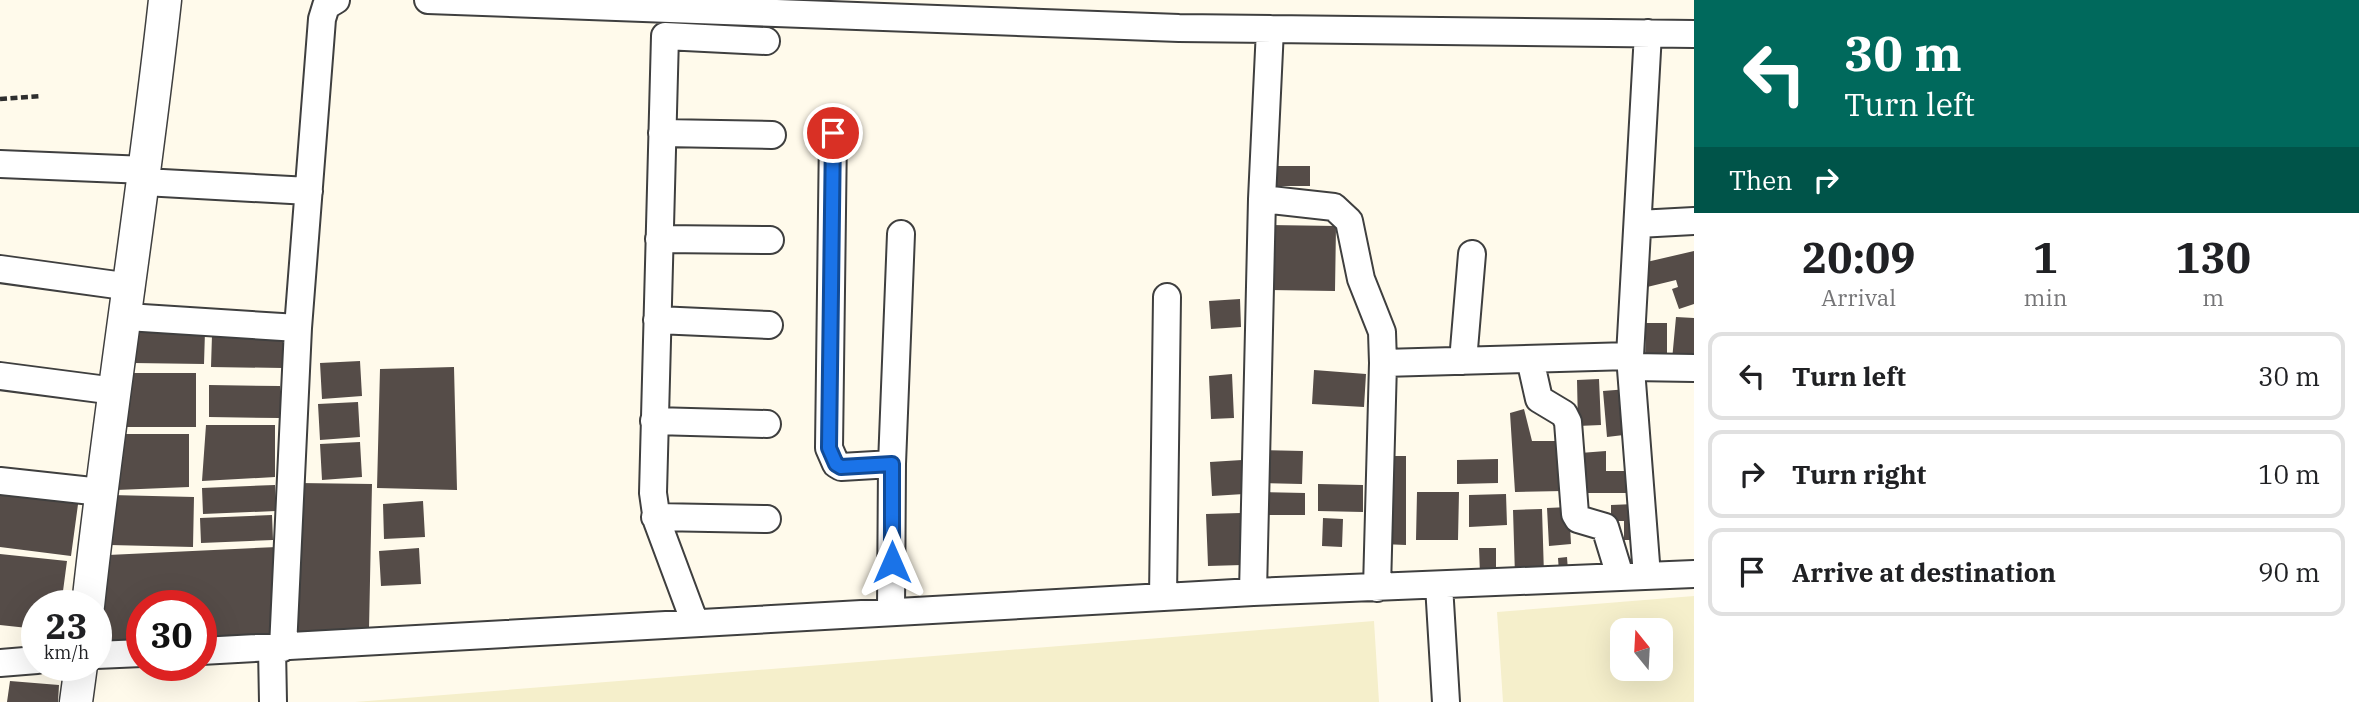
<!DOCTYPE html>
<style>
:root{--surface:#fff;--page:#f2f2f2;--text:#202124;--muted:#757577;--line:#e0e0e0}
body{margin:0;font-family:"IBM Plex Serif",serif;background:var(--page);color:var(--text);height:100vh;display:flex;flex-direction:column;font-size:26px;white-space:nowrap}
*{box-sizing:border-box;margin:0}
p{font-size:23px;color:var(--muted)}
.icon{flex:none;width:38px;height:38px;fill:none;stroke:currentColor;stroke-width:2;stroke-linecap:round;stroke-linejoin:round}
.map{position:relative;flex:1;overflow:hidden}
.sheet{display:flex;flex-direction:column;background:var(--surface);width:665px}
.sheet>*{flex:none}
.guide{background:#00695c;color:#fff;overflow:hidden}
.needle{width:46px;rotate:342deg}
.controls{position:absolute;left:1610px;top:618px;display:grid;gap:14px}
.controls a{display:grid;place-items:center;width:63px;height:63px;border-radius:14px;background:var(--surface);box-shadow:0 7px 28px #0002;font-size:35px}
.speed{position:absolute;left:21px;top:590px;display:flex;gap:14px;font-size:35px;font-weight:700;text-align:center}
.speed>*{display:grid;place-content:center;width:91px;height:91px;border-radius:50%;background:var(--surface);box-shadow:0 7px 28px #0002;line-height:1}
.speed small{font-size:18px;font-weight:400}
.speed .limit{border:10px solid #d22;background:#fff;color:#111}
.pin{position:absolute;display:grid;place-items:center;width:60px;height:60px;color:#fff;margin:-30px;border:4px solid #fff;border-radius:50%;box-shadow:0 2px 7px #0007}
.me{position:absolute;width:77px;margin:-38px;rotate:0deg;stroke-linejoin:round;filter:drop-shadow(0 0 5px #0008)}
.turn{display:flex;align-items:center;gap:24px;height:147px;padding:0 35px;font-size:32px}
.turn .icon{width:91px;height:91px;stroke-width:2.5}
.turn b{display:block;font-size:49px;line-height:60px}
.then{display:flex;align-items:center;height:66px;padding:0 35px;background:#0003;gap:14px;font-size:26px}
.eta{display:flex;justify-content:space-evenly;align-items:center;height:119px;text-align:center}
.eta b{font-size:42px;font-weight:700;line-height:49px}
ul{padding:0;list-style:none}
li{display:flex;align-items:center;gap:21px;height:88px;margin:0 14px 10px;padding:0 21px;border:4px solid var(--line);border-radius:14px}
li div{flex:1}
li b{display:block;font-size:26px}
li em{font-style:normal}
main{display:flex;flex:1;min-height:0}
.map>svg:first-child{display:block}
.farmland{fill:#f5efcb;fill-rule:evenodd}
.building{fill:#554c48}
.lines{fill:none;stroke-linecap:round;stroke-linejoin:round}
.minor-casing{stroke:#3f3f3f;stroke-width:30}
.tertiary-casing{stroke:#3f3f3f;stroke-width:35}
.path{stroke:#2e2e2e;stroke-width:4.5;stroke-dasharray:7 3.5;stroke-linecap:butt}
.minor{stroke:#fff;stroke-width:26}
.tertiary{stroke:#fff;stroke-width:32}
.route-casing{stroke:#114b97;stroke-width:18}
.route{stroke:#1a73e8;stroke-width:12}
</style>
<main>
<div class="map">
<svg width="1694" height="702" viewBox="0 0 1694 702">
<rect width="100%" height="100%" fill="#fffaeb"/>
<path class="farmland" d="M1694 596V702H1503L1497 612ZM1622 630H1661V668H1622Z
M1374 621 1379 702H355Z"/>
<path class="building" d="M1277 166H1310V186H1277Z
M1269 225 1336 226 1335 291 1268 290Z
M1694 251V304L1679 309 1672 289 1678 287 1676 280 1643 288 1638 264Z
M1240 299 1241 327 1211 329 1209 301Z
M1676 317 1694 318V362L1672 360Z
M1646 323H1667V359H1645Z
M133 331H205L204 364 133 363Z
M212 335H283V368L211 367Z
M360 361 362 396 322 399 320 363Z
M454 367 457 490 377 488 380 369Z
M1314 370 1366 374 1364 407 1312 404Z
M125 373H196V427H125Z
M1232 374 1234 418 1211 419 1209 376Z
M1599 379 1601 425 1578 426 1577 380Z
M209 385 280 386V418L209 417Z
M1628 389 1632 434 1607 437 1603 391Z
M358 402 360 437 320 440 318 404Z
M1524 409 1532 441H1563V491L1515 492 1510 413Z
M206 425H275V477L202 481Z
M120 434H189V487L116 490Z
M360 442 362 477 322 480 320 444Z
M1263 450 1303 451 1302 484 1262 483Z
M1606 451V471H1638V493H1582L1580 453Z
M1382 456H1406V545L1382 544Z
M1498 459V483L1457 484V460Z
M1242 460 1244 494 1212 496 1210 462Z
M299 483 372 484 369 629 297 632Z
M1318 484 1363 485V512L1318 511Z
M275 485 276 511 203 514 202 488Z
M0 488 79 497 71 556 0 547Z
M1263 492 1305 493V515H1262Z
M1417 492H1459L1458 540H1416Z
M1506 494 1507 525 1469 527V495Z
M111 495 194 497 193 547 110 545Z
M423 501 425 537 384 539 383 504Z
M1635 504 1637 540H1624V521H1611V505Z
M1569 507 1571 544 1549 546 1547 508Z
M1542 509 1544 575 1515 576 1513 510Z
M1241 513 1242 565 1208 566 1206 514Z
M272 515 273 540 201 543 200 518Z
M1323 518 1343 519 1342 547 1322 546Z
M277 547 269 637 201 640V606H142V643L96 646 108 555Z
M419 548 421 584 381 586 379 551Z
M1479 548H1496V574H1480Z
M0 554 67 561 61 606H37V629L0 625Z
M1567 557 1568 571 1559 572 1558 558Z
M10 681 59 685 58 702H7Z"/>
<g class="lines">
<defs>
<path id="minor" d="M428 0 1179 28 1694 34
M662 133 772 135
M833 133 829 448 836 464 841 467 892 464
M0 164 146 170
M144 182 309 191
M1262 199 1270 29
M1638 224 1694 221
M659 239 770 240
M0 269 131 287
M127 317 298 328
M657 320 769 325
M1530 359 1539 399 1564 414 1568 422 1575 514 1578 519 1605 527 1620 576
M1463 361 1472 254
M1632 367 1694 368
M0 376 115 391
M654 421 767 424
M0 481 101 492
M655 517 767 519
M1647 576 1630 356 1648 33
M1439 585 1446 702
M1377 588 1383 363 1630 356
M1253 592 1262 199 1334 207 1349 221 1361 279 1382 332 1383 363
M1163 597 1167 297
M891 610 892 464 901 234
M695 623 657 521 653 493 665 36 766 41
M272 648 273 702
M283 648 298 328 322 19 326 6 336 0
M201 651 1253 592 1694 574
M96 655 142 653
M0 663 37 660"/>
<path id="tertiary" d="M88 606C110 403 143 202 165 0
M76 702 81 665"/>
</defs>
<use href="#minor" class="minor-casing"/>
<use href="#tertiary" class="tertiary-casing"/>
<path class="path" d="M0 99 41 96"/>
<use href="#minor" class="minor"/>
<use href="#tertiary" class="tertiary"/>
</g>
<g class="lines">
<defs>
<path id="route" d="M833 133 829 448 836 464 841 467 892 464V562"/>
</defs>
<use href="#route" class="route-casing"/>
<use href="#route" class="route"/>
</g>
</svg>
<div class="controls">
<a><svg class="needle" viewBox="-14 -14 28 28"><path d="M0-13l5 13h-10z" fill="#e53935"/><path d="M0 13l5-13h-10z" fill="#757577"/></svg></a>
</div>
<div class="speed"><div>23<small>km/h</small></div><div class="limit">30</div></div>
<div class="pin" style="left:833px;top:133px;background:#d93025"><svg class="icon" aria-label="arrive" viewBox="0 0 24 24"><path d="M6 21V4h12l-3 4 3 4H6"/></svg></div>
<svg class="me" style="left:892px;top:562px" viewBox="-20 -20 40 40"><path d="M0-17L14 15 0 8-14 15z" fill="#1a73e8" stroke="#fff" stroke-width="4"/></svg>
</div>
<section class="sheet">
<div class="guide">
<div class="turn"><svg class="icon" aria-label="left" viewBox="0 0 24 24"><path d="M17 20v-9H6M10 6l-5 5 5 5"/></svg><div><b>30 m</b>Turn left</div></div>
<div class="then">Then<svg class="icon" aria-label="right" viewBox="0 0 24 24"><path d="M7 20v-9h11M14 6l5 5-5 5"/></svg></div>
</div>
<div class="eta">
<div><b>20:09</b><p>Arrival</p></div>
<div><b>1</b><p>min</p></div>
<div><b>130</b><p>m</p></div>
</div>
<ul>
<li><svg class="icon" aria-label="left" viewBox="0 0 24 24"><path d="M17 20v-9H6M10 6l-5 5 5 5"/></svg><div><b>Turn left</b></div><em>30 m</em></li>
<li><svg class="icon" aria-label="right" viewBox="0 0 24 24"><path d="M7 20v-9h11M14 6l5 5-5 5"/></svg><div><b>Turn right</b></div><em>10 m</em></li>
<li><svg class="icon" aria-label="arrive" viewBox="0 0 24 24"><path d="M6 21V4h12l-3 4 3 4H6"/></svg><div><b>Arrive at destination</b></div><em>90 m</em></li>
</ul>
</section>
</main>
